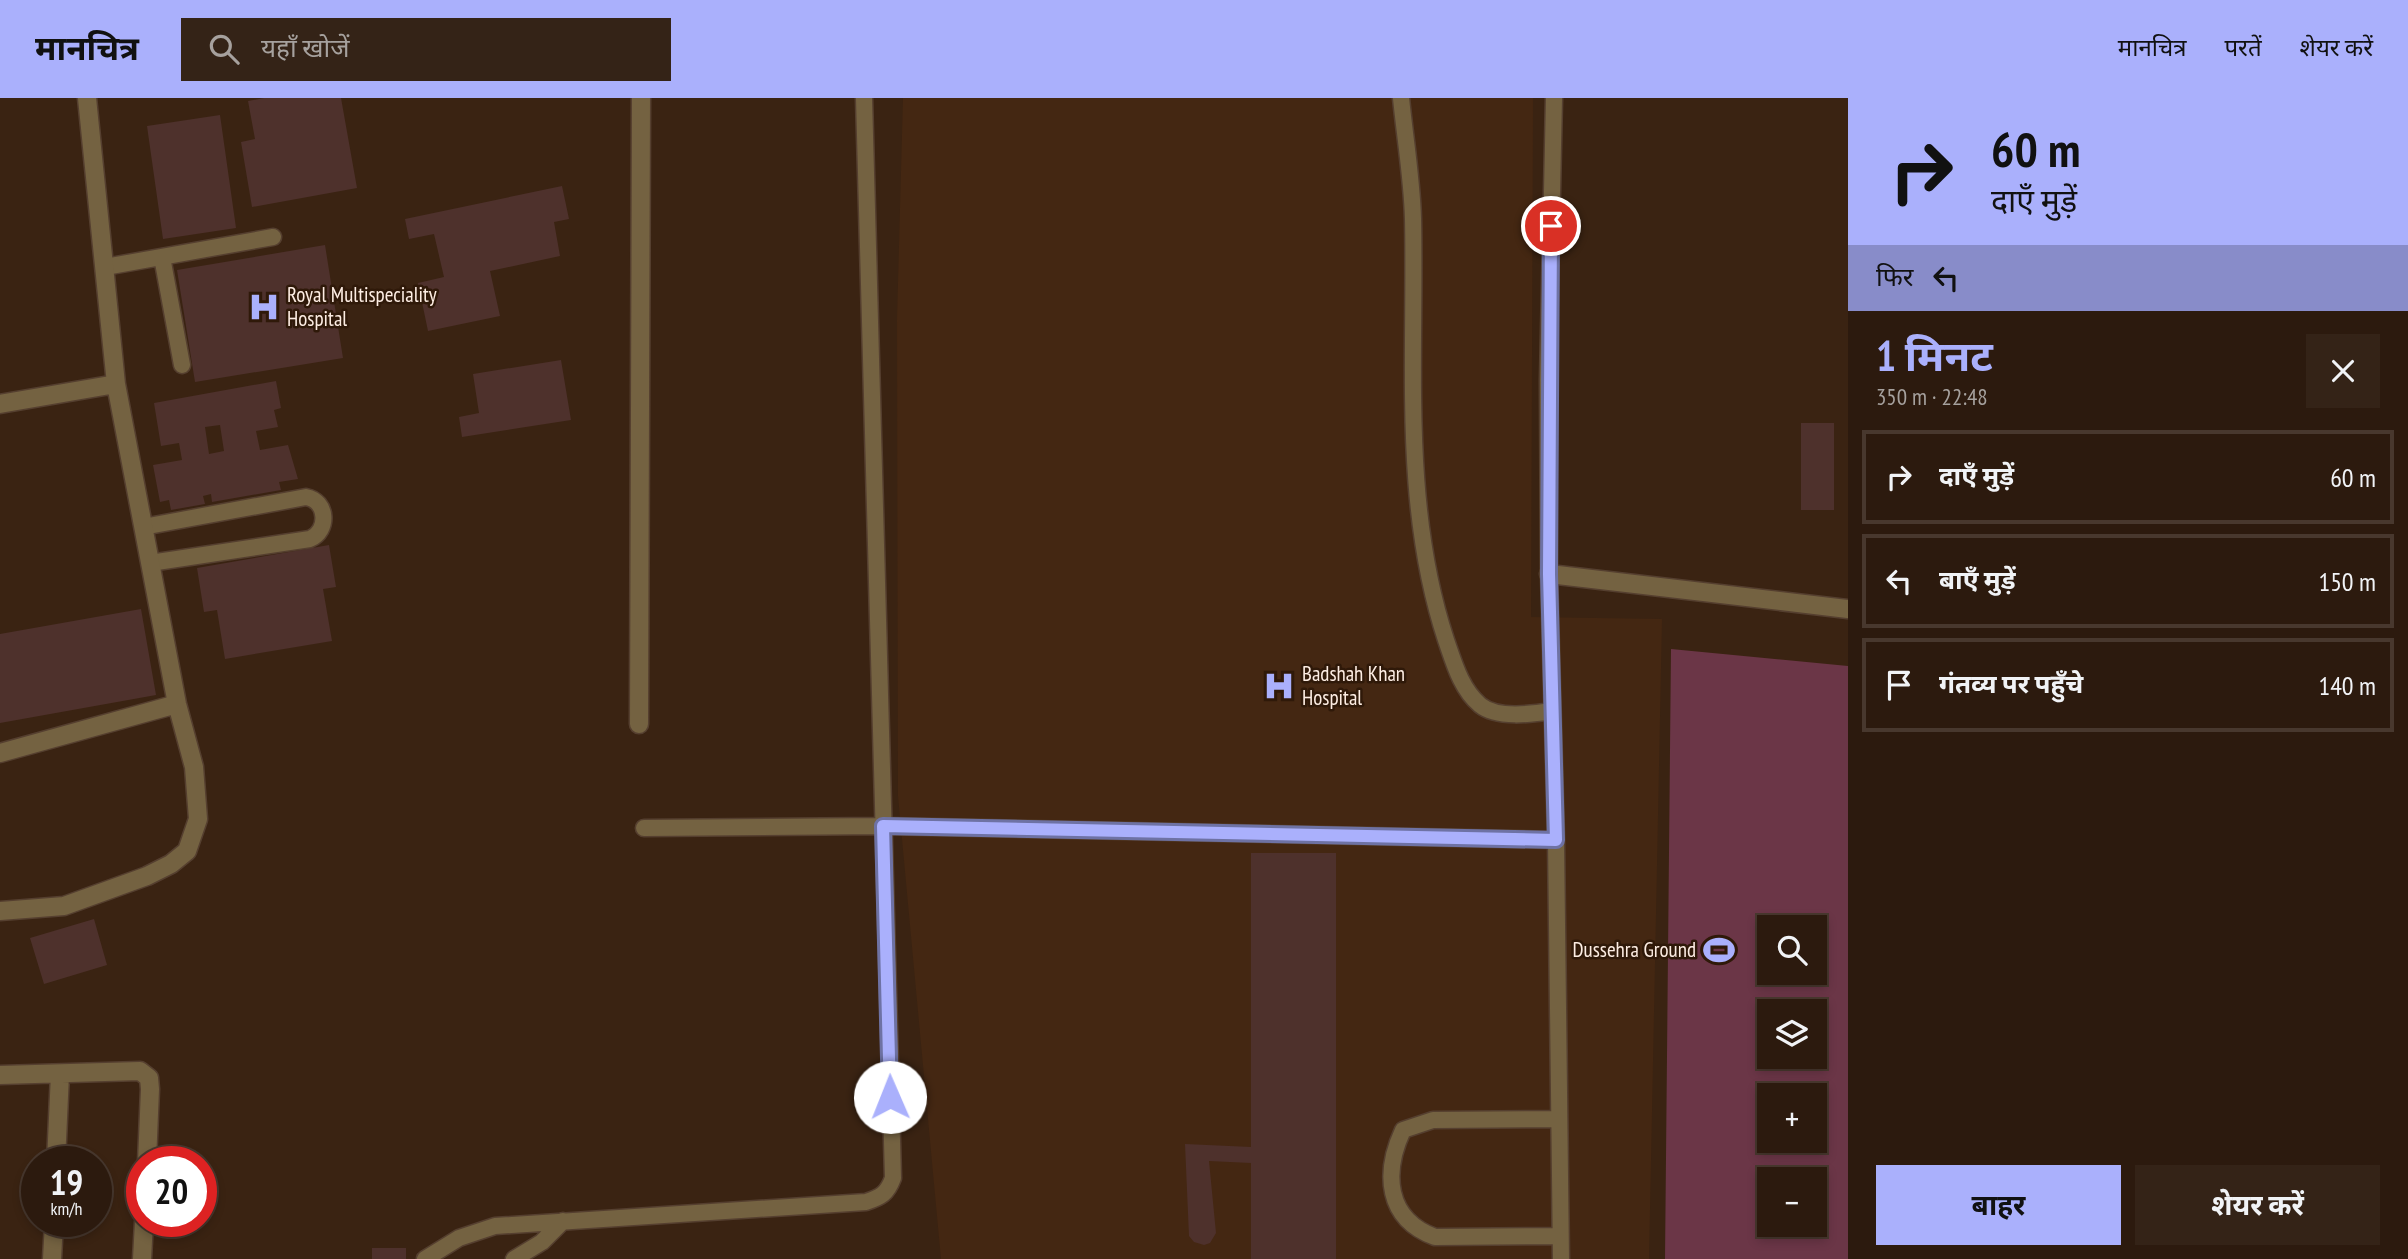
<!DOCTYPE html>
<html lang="hi">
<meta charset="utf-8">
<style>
:root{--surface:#2c1a0e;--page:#342317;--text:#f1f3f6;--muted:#a6a19e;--line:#48382e;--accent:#aab0fc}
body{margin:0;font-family:"PT Sans Narrow","Noto Sans Devanagari",sans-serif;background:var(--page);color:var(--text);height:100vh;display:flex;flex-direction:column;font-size:26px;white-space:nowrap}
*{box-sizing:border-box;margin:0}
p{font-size:23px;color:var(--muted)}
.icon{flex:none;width:38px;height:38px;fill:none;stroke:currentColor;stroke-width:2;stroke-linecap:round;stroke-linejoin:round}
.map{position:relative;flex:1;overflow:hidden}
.side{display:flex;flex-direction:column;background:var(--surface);width:560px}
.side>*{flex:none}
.guide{background:#aab0fc;color:#111;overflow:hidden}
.buttons{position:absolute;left:1757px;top:817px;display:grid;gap:14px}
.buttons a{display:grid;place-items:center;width:70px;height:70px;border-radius:0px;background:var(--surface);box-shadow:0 4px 10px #0003,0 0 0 2px var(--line);font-size:35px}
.speed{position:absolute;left:21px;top:1048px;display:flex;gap:14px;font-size:35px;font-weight:700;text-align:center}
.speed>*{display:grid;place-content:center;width:91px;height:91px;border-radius:50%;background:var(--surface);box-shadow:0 4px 10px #0003,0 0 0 2px var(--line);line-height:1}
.speed small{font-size:18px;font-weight:400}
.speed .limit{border:10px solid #d22;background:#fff;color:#111}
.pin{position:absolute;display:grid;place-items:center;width:60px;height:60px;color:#fff;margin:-30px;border:4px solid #fff;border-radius:50%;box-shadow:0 2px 7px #0007}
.me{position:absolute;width:77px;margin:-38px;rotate:359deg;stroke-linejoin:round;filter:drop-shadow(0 0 5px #0008)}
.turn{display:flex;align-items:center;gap:24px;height:147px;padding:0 28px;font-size:32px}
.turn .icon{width:91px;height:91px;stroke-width:2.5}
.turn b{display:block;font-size:49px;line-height:60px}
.then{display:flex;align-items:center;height:66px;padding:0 28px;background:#0003;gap:14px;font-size:26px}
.round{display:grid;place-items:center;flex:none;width:74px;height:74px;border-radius:0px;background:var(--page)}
.summary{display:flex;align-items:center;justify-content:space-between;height:119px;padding:0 28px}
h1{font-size:42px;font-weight:700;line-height:52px;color:var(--accent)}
.action{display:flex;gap:14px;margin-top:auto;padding:14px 28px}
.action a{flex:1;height:80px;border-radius:0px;background:var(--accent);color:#111;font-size:28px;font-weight:700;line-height:80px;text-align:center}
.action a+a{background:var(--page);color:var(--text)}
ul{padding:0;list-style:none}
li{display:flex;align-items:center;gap:21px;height:94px;margin:0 14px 10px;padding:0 14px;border:4px solid var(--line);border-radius:0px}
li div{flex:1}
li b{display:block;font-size:26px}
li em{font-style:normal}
header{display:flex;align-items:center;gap:42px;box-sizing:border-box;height:98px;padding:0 35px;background:var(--accent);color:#111}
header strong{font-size:33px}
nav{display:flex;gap:38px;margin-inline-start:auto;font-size:24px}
.search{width:490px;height:63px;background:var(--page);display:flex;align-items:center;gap:18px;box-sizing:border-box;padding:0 24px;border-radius:0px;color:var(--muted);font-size:26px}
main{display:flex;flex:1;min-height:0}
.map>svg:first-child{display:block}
.built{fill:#442712}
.pitch{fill:#6b3647;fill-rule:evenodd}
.building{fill:#4e312c;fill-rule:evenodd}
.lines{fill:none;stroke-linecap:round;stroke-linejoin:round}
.lane-casing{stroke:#553f2f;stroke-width:19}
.street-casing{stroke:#553f2f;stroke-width:21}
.lane{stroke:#746241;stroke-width:16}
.street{stroke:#746241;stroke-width:18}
.route-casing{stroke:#6e72a4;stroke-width:18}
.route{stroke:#aab0fc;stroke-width:12}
.labels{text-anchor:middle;stroke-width:5;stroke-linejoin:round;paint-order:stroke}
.poi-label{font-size:21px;fill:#fdede3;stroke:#2f1909;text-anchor:start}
</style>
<header>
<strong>मानचित्र</strong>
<div class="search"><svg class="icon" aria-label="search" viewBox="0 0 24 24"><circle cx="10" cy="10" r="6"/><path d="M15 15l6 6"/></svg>यहाँ खोजें</div>
<nav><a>मानचित्र</a><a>परतें</a><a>शेयर करें</a></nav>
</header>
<main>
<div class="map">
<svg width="1848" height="1161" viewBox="0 0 1848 1161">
<rect width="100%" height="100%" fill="#3a2312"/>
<path class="built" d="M903 0H1533L1531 519 1662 521 1649 1161H941L898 698 897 222Z"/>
<path class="pitch" d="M1671 551 1848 568V1161H1665ZM1769 830H1815V875H1769ZM1769 914H1815V959H1769ZM1769 998H1815V1043H1769ZM1769 1082H1815V1127H1769Z"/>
<path class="building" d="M264 0H341L357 90 252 109 241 44 255 41 248 3Z
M220 17 236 130 163 141 147 28Z
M562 88 569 121 554 124 560 158 490 173 500 218 428 233 418 185 444 179 434 136 409 141 405 121Z
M325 147 343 260 195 284 177 172Z
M561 262 571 322 462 339 459 319 479 315 473 276Z
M276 283 281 310 274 312 278 329 256 333 260 352 288 347 298 381 279 384 281 392 212 404 211 396 203 398 205 406 171 412 169 402 160 404 153 367 182 362 179 345 161 348 154 305ZM220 327 224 353 209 356 205 329Z
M1801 325H1834V412H1801Z
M329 447 336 489 323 491 332 543 225 561 217 512 204 514 197 470Z
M141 511 156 597 0 625V536Z
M1251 755H1336V1161H1251V1065L1209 1063 1216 1135 1210 1145 1204 1147 1194 1144 1189 1138 1185 1046 1251 1049Z
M94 821 107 867 44 886 30 840Z
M372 1150H406V1161H372Z"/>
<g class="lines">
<defs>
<path id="lane" d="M1401 0C1405 40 1412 81 1413 121 1416 262 1401 406 1446 542 1454 565 1461 591 1480 607 1497 621 1532 616 1552 613
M1554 0 1548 282 1549 476 1556 742 1561 1161
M162 159 182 267
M105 169 273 139
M143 429 306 399C328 403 329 433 310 441L150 465
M644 730 883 728 1556 742
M1558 1021 1433 1022 1403 1032C1383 1075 1386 1121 1435 1139L1559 1138
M425 1161 459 1140 495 1128 866 1104C881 1099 887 1096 893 1080L864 0
M514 1161 542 1144 563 1123"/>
<path id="street" d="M0 306 116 286
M1549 476 1848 511
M639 626 641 0
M0 655 177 606
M0 813 64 808 147 778 171 766 187 753 198 721 194 669 177 606 116 286 87 0
M0 977 140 973 149 980 150 991 147 1064
M56 1064 60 976
M52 1161 54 1124
M142 1161 144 1124"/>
</defs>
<use href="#lane" class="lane-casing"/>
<use href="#street" class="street-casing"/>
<use href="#lane" class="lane"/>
<use href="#street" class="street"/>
</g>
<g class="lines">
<defs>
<path id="route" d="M890 999 883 728 1556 742 1549 476 1551 128"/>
</defs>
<use href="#route" class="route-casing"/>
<use href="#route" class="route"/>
</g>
<defs>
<symbol id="hospital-bare" viewBox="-9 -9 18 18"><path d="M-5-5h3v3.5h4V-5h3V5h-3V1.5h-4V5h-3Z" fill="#aab0fc" stroke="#2f1909" stroke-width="2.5" paint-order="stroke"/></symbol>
<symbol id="stadium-bare" viewBox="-9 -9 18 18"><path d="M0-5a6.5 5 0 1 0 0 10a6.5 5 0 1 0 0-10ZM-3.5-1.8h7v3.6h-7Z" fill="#aab0fc" stroke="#2f1909" stroke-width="2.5" paint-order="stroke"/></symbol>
</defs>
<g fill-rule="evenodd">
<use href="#hospital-bare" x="242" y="187" width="44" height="44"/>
<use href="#hospital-bare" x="1257" y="566" width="44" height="44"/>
<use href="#stadium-bare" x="1697" y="830" width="44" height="44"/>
</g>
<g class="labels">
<g class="poi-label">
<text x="287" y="204">Royal Multispeciality<tspan x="287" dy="24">Hospital</tspan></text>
<text x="1302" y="583">Badshah Khan<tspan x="1302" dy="24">Hospital</tspan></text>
<text x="1696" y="859" text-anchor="end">Dussehra Ground</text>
</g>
</g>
</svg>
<div class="buttons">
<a><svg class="icon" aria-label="search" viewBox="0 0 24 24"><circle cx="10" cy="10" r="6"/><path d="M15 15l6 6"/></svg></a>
<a><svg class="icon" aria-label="layers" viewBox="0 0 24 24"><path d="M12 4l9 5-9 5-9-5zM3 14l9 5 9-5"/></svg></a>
<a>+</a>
<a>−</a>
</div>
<div class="speed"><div>19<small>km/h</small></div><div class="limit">20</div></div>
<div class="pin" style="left:1551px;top:128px;background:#d93025"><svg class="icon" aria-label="arrive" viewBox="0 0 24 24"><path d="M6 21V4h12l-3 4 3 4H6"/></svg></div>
<svg class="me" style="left:890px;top:999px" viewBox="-20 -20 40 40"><circle r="19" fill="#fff"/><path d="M0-13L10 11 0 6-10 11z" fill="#aab0fc"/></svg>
</div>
<section class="side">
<div class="guide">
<div class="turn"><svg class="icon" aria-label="right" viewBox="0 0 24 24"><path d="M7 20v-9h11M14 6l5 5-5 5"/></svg><div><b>60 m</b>दाएँ मुड़ें</div></div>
<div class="then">फिर<svg class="icon" aria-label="left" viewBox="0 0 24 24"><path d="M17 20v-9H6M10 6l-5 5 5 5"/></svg></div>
</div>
<div class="summary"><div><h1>1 मिनट</h1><p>350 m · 22:48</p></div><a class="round"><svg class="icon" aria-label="close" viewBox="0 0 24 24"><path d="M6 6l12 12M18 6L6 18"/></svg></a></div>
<ul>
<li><svg class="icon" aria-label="right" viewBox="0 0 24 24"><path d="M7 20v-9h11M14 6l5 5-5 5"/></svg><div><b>दाएँ मुड़ें</b></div><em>60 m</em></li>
<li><svg class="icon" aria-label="left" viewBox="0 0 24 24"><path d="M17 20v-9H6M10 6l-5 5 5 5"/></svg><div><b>बाएँ मुड़ें</b></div><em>150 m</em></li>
<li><svg class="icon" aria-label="arrive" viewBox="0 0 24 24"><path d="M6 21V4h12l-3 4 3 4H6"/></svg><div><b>गंतव्य पर पहुँचे</b></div><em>140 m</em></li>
</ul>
<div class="action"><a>बाहर</a><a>शेयर करें</a></div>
</section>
</main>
